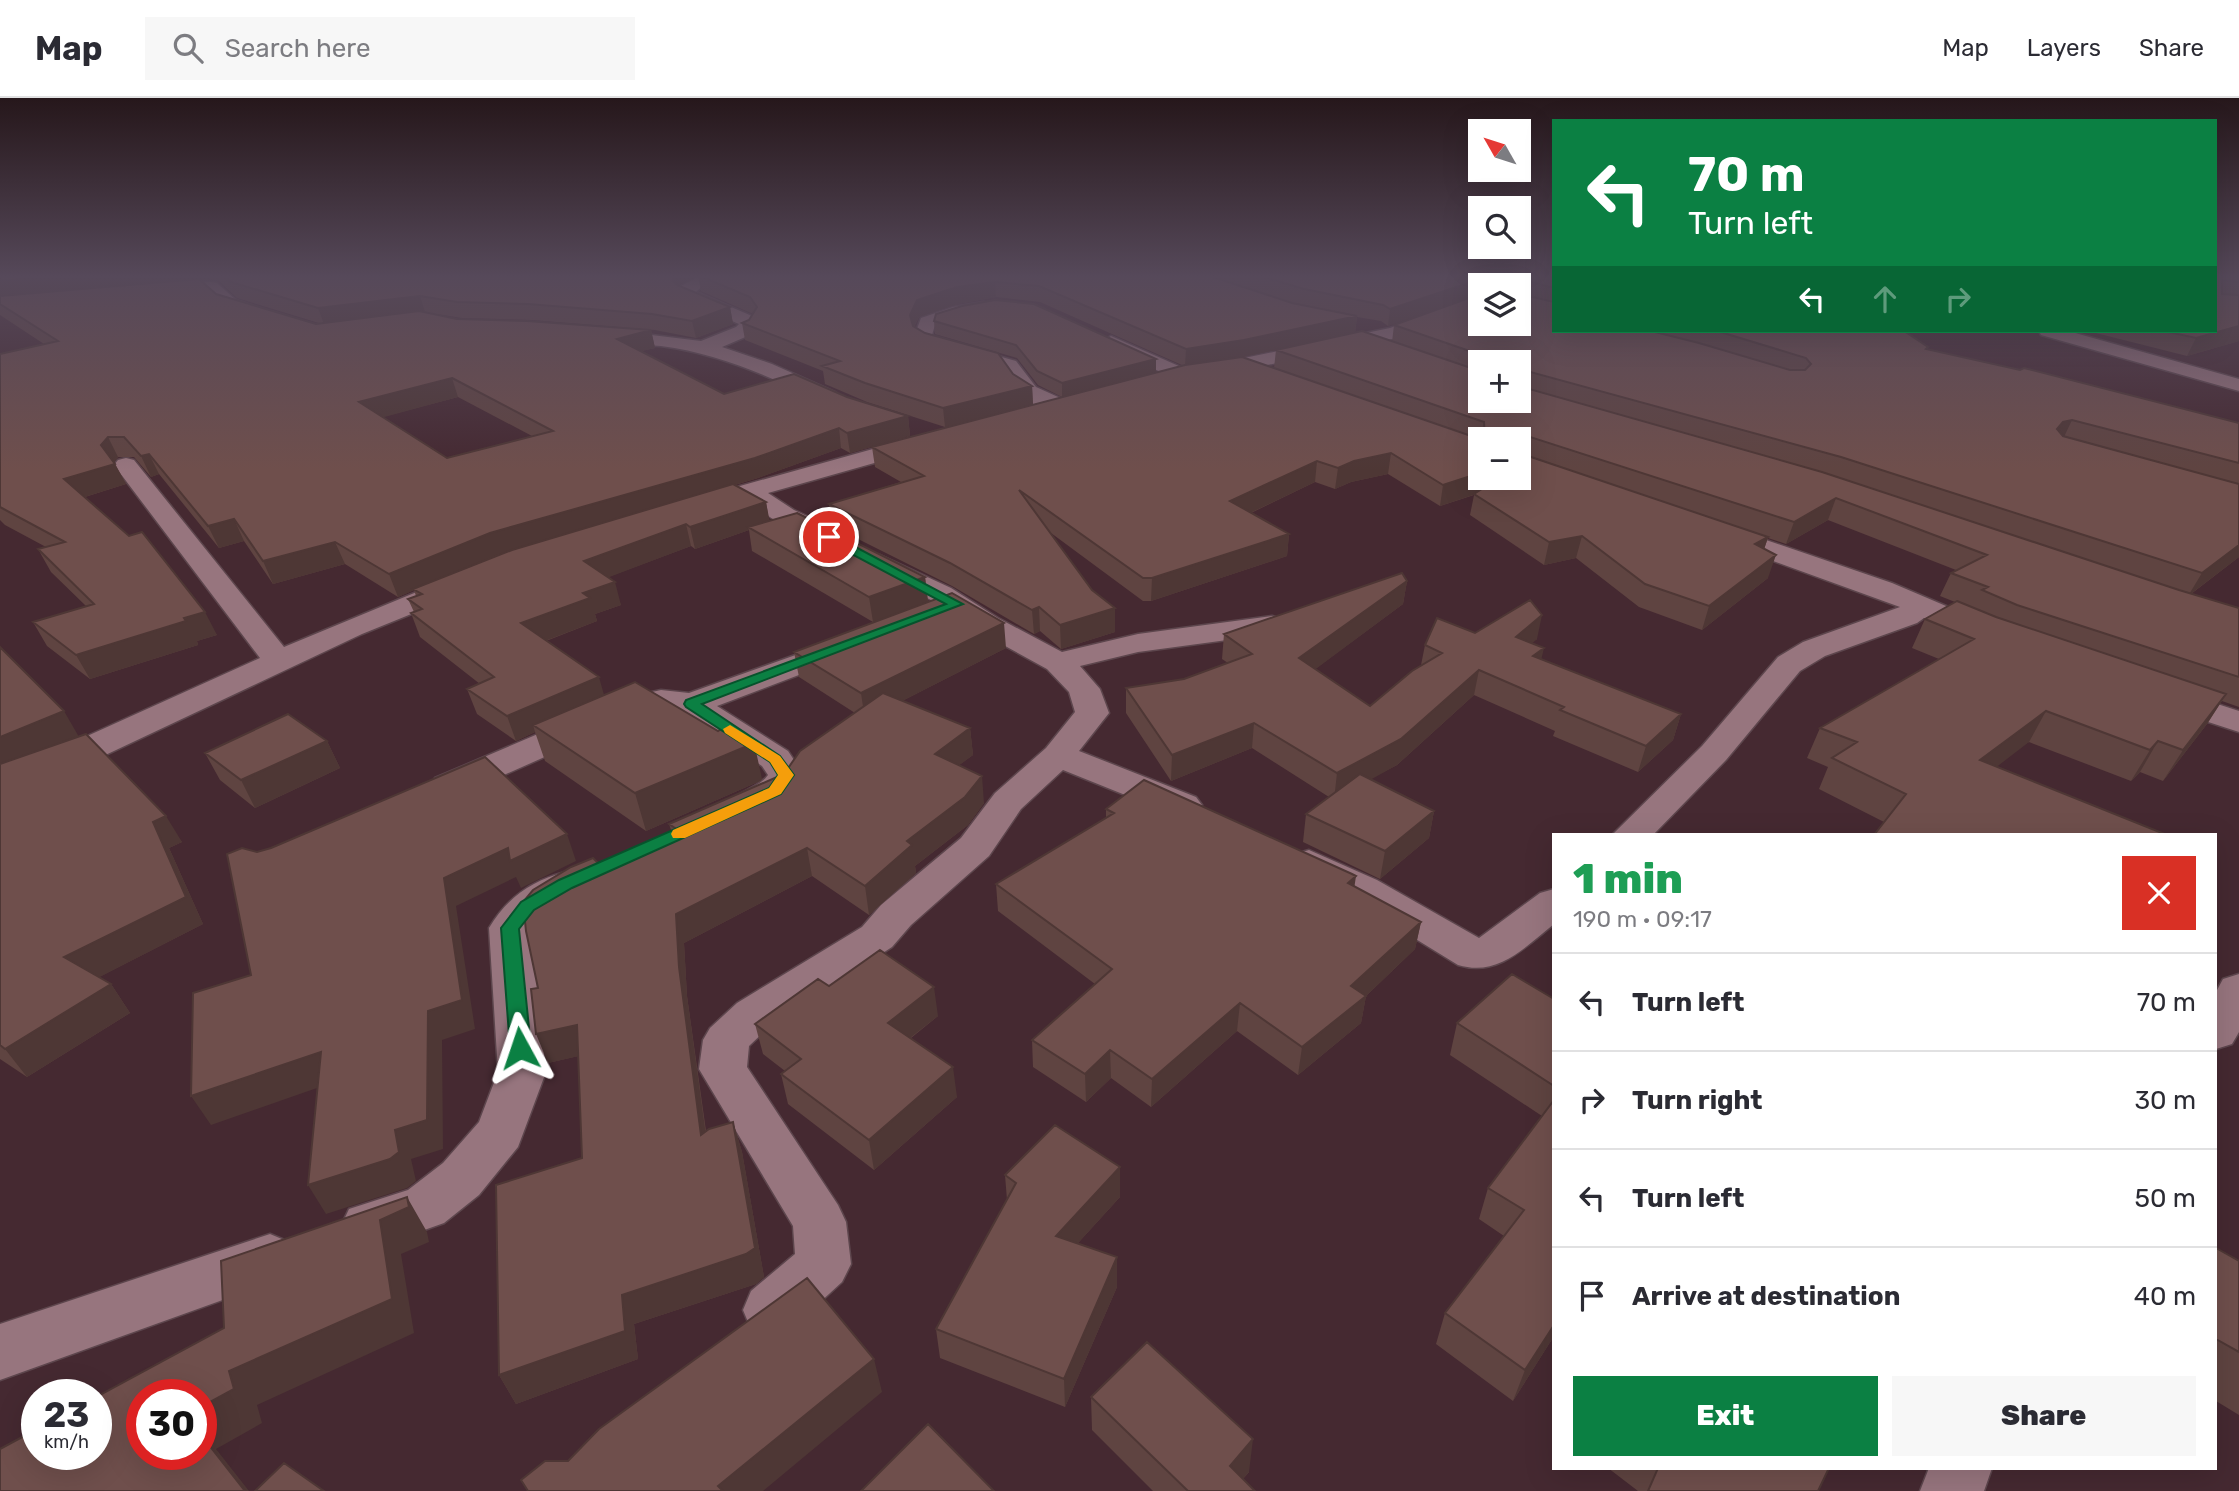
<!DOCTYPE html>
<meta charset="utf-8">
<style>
:root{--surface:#fff;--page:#f7f7f7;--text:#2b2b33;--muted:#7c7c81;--line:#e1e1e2;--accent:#0b8043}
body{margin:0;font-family:Rubik,sans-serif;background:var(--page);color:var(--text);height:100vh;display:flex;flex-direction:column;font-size:26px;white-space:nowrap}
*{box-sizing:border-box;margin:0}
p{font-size:23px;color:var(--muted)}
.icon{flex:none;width:38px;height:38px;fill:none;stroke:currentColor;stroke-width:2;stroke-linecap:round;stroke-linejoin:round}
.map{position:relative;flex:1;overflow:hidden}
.panel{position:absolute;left:1552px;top:735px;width:665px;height:637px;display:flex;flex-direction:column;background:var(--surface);border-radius:0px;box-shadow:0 7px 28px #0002}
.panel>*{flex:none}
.banner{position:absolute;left:1552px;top:21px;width:665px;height:214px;border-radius:0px;box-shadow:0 7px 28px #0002;background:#0b8043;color:#fff;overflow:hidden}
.needle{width:46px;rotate:309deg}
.buttons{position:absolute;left:1468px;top:21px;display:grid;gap:14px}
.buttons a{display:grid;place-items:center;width:63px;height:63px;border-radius:0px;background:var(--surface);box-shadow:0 7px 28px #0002;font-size:35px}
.speed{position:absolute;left:21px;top:1281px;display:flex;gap:14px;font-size:35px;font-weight:700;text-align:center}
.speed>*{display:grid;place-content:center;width:91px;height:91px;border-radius:50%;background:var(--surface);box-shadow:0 7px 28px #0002;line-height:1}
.speed small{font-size:18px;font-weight:400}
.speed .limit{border:10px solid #d22;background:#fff;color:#111}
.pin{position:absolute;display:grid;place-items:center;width:60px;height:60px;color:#fff;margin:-30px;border:4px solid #fff;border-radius:50%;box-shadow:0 2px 7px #0007}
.me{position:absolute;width:77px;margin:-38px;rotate:355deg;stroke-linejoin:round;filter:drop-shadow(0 0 5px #0008)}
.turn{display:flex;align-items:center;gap:24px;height:147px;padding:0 21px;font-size:32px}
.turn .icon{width:91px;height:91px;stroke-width:2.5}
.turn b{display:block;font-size:49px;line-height:60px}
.lanes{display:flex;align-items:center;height:66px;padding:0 21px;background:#0003;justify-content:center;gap:35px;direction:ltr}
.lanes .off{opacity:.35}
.round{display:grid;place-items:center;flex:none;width:74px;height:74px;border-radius:0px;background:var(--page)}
.overview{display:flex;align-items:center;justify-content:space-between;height:119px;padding:0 21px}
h1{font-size:42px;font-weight:800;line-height:52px;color:#1e9e55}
.action{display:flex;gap:14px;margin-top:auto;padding:14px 21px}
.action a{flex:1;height:80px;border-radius:0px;background:var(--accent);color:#fff;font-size:28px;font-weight:800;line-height:80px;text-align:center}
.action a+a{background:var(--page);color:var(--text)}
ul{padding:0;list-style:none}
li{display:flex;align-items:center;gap:21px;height:98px;padding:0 21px;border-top:2px solid var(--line)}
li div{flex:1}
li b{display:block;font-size:26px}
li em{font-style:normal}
header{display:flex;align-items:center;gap:42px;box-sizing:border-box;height:98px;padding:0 35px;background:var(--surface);border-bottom:2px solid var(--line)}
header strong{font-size:33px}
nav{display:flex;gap:38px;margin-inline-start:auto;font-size:24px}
.search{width:490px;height:63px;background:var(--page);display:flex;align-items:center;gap:18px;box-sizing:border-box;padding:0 24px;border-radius:0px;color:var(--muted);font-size:26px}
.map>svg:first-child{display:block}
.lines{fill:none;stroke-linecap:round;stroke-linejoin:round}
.street-casing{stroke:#5d464d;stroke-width:3}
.street{fill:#97757e;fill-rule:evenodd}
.wall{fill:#5f4441;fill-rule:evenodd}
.shaded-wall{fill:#4e3735}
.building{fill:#6f4f4c;stroke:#4e3735;stroke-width:2;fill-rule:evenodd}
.route{fill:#0b8043;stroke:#07532c;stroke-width:2}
.slow{fill:#f59e0b}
</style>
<header>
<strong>Map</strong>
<div class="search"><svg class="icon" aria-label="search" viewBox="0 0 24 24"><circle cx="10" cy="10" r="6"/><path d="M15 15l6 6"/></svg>Search here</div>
<nav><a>Map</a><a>Layers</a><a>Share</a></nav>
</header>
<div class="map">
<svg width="2239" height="1393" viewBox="0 0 2239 1393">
<rect width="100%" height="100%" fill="#452931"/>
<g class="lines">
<defs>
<path id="street" d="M700 178 708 183 696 194 752 218 758 227 750 237 722 249 772 266 835 294 839 298 835 302H821C769 279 718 255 661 248 646 247 601 247 593 237L602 231 701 243 736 229 739 226 681 201 678 197 681 188Z
M211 184 217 185 236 202 271 214 274 218 265 223 224 210 207 194 157 197 148 192 157 187Z
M1480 198V209L1402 239 1210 279 1203 277 1200 273 1203 269 1210 267 1390 230Z
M984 204 993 209 990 213 962 218 935 227 932 237 941 242 1016 263 1036 289 1067 303 1070 308 1067 313C1039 319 1013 293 1001 271L927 250 914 239 921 220 953 209Z
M2039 233H2068L2239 281V293L2041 237Z
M1111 238 1190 273 1193 277 1190 281H1176L1104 248 1101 244Z
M923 337 931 339 934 344 931 349 768 395 794 412 841 434 845 440 841 446C815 452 767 417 745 402L699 415 690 412 686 407 690 402Z
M126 360 134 362 284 549 448 481 458 478 468 481 472 487 468 493 362 536 80 669 0 697V674L54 653 260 560 114 367 118 362Z
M1719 426 1892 485 1993 528 1997 534 1993 540 1982 543 1971 540 1924 520 1917 525 1825 558 1800 573 1726 662 1653 737H1612L1702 648 1778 559 1803 544 1900 509 1710 440 1706 434 1710 428Z
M880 457 951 490 998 520 1062 554 1138 536 1272 518 1283 521 1287 527 1283 533 1272 536 1138 554 1080 568 1100 591 1109 615 1079 653 1196 699 1202 707 1196 715 1183 718 1170 715 1063 672 1021 711 989 758 911 827 892 849 769 929 749 948 747 969 838 1107 846 1124 851 1166 842 1184 791 1231 771 1239 751 1231 743 1212 751 1193 795 1156 793 1128 699 971 703 942 710 930 737 905 862 829 881 807 961 740 995 695 1046 650 1075 614 1069 594 1047 571 976 532 931 502 870 471 866 465 870 459Z
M843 540 854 542 858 549 854 556 717 608 788 653 804 677C799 684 795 695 788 700 775 712 752 717 736 713L730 705C740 691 758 691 768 677L762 668 679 613 661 612 644 615 461 696 448 699 435 696 430 688 435 680 620 601 661 592 689 595Z
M2168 590 2239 613V634L2156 607 2152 600 2156 593Z
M1309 752 1377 782 1479 840 1540 795 1554 791V826C1524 850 1498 879 1458 867L1349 800 1295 774 1289 765 1295 756Z
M565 774 579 778 585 787 579 796 542 818 531 832 546 974 518 1049 479 1097 444 1125 368 1152 349 1145 341 1128 349 1111 408 1092 443 1065 479 1024 498 974 489 830C507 800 531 783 565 774Z
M2239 876V934L2232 946 2216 951V894L2223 881Z
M270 1136 289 1144 297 1161 289 1178 0 1282V1226Z
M1929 1370H1992L1984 1393H1920Z"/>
</defs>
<use href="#street" class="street-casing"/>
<use href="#street" class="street"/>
</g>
<path class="wall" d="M0 177H1207L1299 206 1207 177H1554V233H1904L1928 249 1927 252 2239 325V459L2191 496 2239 510V609L2222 603 2207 626 2163 683 2140 674 2131 683 2029 644 1884 724 1819 691 1828 669 1807 660 1820 630 1939 561 1912 550 1925 521 1955 504 1940 498 1951 475 1956 472 1828 422 1786 446 1768 440 1764 451 1768 480 1702 532 1639 509 1576 460 1544 467 1470 417 1474 397 1440 408 1388 376 1351 384 1335 391 1315 384 1251 415 1289 436 1287 458 1151 503H1143L1051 435 1115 534 1061 551 1040 533 1034 536 952 488 832 428 829 406 901 384 875 369 872 349 1062 299 1038 287 1017 260 935 236 934 223 1156 275 1184 268 1040 204 996 199 958 206 919 219 914 229 925 235 1013 276 1032 288 1033 307 945 329 867 304 825 286 823 273 745 242 742 225 749 222 753 216 701 193 698 177 680 186 679 188 730 209 733 226 696 240 655 232 532 222 462 220 430 215 457 221 651 232 655 250 641 253 724 296 847 299 908 318 910 338 850 355 841 350 758 380 735 387 766 404 769 423 925 479 928 504 873 524 752 453 749 432 695 451 691 448 608 479 621 507 595 516 597 523 546 543 604 597 762 681 760 683 646 733 545 663 535 634 516 643 477 616 467 591 480 586 420 539 411 515 414 514 408 501 416 498 414 492 398 499 345 466 273 486 244 443 219 450 159 376 151 379 134 359H118L114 364 126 386 85 399 217 537 197 543 198 547 90 581 47 548 33 524 86 508 51 474 38 451 46 449 5 427 0 422V256L44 246 0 217ZM211 181 219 183 237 200 322 226H316L216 196 201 182ZM1480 187H1519L1394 227 1392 244 1355 235 1357 219 1381 223 1388 228ZM1276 252 1274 270 1243 259ZM1480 264H1519L1480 303ZM458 299 532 338 447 360 382 319ZM1480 341H1519V380Z
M2216 177H2239V243L2187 258 2088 233H2216Z
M1407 483 1403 506 1315 571 1370 608 1421 567 1425 547 1475 535 1537 541 1531 545 1541 561 1681 616 1673 642 1638 674 1553 638 1555 633 1474 597 1397 667 1370 681 1434 713 1429 740 1380 781 1303 744 1306 716 1329 699 1252 650 1171 683 1126 615V590L1184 581 1228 565 1222 561 1224 536Z
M0 549 79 639 182 744 169 750 203 826 99 879 111 886 130 915 27 979 0 961Z
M1006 550 902 603 970 630 973 657 959 667 984 705 968 727 915 768 916 775 869 817 812 778 684 845 687 898 706 1033 733 1024 742 1054 764 1179 756 1186 634 1226 638 1261 516 1306 499 1277 582 1060 578 958 548 965 538 890 601 768 672 735 669 726 784 676 855 615 799 579 794 554Z
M327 643 340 670 255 710 220 682 205 655Z
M1106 711 1354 788 1421 824 1415 851 1366 898 1361 925 1298 977 1237 933 1151 1009 1111 980 1086 1004 1033 969 1032 942 1095 886 998 813 996 786 1106 720Z
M829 888 938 918 911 940 957 999 874 1072 788 1006 781 976 785 973 763 956 755 926Z
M1554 901V1238L1513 1303 1436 1246 1445 1215 1504 1138 1479 1121 1488 1090 1542 1018 1450 957 1457 925Z
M1120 1069V1099L1078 1145 1117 1159V1189L1065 1309 940 1260 936 1231 1007 1102 1005 1077Z
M2216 1150 2239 1163V1317L2216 1303Z
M1091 1299 1249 1374 1243 1381 1255 1393H1153L1092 1332Z
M1608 1370H1829L1818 1393H1638Z"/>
<path class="shaded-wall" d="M72 177H210L211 181 0 199V183Z
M674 177H699L680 186 676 199 673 183Z
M1511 177H1546L1522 182 1519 198Z
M1484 180 1483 187H1480V196L1388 228 1390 211Z
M995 184 996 199 958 206 919 219 911 234 910 217 917 202 957 189Z
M420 198 425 214 324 226 318 210Z
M730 209 733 226 696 240 692 223Z
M1357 218 1355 235 1243 259 1185 268 1186 251Z
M2239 228V243L2187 258 2196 240Z
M651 232 655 250 621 258 617 241Z
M1156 261V275L1062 299V285Z
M1523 272 1520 290 1519 291 1520 275Z
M452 280 458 299 366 324 359 304Z
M1032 288 1033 307 945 329 943 310Z
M908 318 910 338 850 355 847 335Z
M2072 322 2063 341 2057 331 2063 324Z
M839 330 841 350 758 380 497 457 398 499 389 476 490 435Z
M108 339 118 359 112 367 115 366 126 386 75 402 64 381Z
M1391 355 1388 376 1351 384 1335 391 1338 370 1354 363Z
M149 356 159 376 151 379 141 358Z
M1317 363 1315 384 1229 425 1230 403Z
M1480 375V380H1513L1512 384 1440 408 1443 387Z
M1836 400 1828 422 1786 446 1794 424Z
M766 404 770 425 748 429 749 432 695 451 690 429Z
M234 421 244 443 219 450 208 428Z
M686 426 691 448 591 486 584 463Z
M1289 436 1287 458 1151 503 1152 480Z
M1582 438 1576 460 1544 467 1549 444Z
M1768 439 1761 461 1755 446Z
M335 444 345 466 273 486 263 463Z
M2239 447V459L2188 498 2202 475Z
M1776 457 1768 480 1702 532 1709 508Z
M925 479 928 504 873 524 869 499Z
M1407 483 1403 506 1297 585 1299 560Z
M615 484 621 507 595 516 597 523 529 549 521 525 583 495Z
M1039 509 1040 533 1034 536 1032 512Z
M1115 510V534L1061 551 1060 527Z
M205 514 217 537 197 543 198 547 90 581 76 557Z
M1542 517 1537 541 1511 564 1516 539Z
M1004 525 1006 550 865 622 861 595Z
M1544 550 1538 575 1533 558Z
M1479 572 1474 597 1397 667 1334 702 1337 675Z
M599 579 606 604 533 627 535 634 516 643 507 618Z
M2226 596 2207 626 2163 683 2183 652Z
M64 613 79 639 0 671V639Z
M2046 613 2029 644 1964 694 1980 662Z
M1681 616 1673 642 1638 674 1646 648Z
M1254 625 1252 650 1171 683 1172 657Z
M970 630 973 657 938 683 935 656Z
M327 643 340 670 255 710 241 682Z
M2158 643 2140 674 2131 683 2150 652Z
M754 644 762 681 760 683 646 733 635 695Z
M982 678 984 705 968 727 915 768 916 775 869 817 865 788 907 743Z
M1434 713 1429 740 1380 781 1385 753Z
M166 718 182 744 169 750 203 826 84 887 64 859 153 724Z
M567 736 576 763 521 790 516 779 456 808 475 931 442 942 443 1051 411 1061 416 1083 407 1090 326 1116 308 1087 395 1032 428 913 444 780 508 750Z
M807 750 812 778 684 845 687 898 710 1067 701 1037 679 869 676 816Z
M1356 778 1352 805 1348 785Z
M1421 824 1415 851 1365 899 1366 898 1361 925 1298 977 1302 949 1351 888Z
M111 886 130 915 27 979 5 951Z
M934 889 938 918 892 954 888 925Z
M1240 905 1237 933 1151 1009 1152 981Z
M577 927 588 956 548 965 536 936Z
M1110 952 1111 980 1086 1004 1085 976Z
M321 954 337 983 211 1027 191 998Z
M953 969 957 999 874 1072 869 1042Z
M733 1024 742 1054 764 1179 756 1186 634 1226 638 1261 516 1306 499 1277 622 1197Z
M1120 1069V1099L1058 1167 1056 1138Z
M407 1099 427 1134 429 1144 401 1156 414 1235 257 1307 262 1325 216 1351 249 1393H245L201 1337V1309L229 1273 380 1122Z
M1117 1159V1189L1065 1309 1064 1281Z
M1554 1227V1238L1513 1303 1525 1272Z
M874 1261 882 1294 763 1393H720L718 1388Z
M1253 1341 1249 1374 1232 1393 1230 1368Z"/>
<path class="building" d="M0 177H72L0 183Z
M223 177H674L673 183 677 187 730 209 692 223 652 216 528 206 457 204 420 198 318 210 231 184Z
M698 177H1207L1292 205 1357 218 1244 242 1186 251 1039 188 995 184 957 189 917 202 910 217 913 228 925 235 998 255 1013 276 1032 288 943 310 865 285 822 268 840 263 742 225 749 222 757 209 750 199Z
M1257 177H1478L1482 178 1483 177H1520L1522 182 1519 184 1520 196 1554 204V233H1651L1699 245 1790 272H1805L1811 266 1806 260 1717 233H1904L1928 249 1926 251 2020 272 2024 270 2239 325V365L2072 322 2063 324 2057 331 2063 338 2239 386V447L2202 475 1841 359 1523 272 1520 275V282H1519V264H1484V258L1394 227 1480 196V226H1519V187H1484V180L1390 211 1383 207 1304 191Z
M1542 177H1554V190L1523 182Z
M2216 177H2239V184L2222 182V196L2239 197V228L2196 240 2164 233H2216Z
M199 181 216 196 316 226 419 213 457 221 527 223 651 232 617 241 724 296 794 276 847 299 908 318 847 335 839 330 755 360 490 435 389 476 335 444 263 463 234 421 208 428 149 356 141 358 124 339H108L101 347 115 366 64 381 129 438 142 434 205 514 184 520 186 523 76 557 33 524 94 506 38 451 65 444 0 409V256L58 243 0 206V198ZM452 280 553 333 447 360 359 304Z
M995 202 1034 206 1156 261 1062 285 1037 273 1016 247 934 223 936 216 962 208Z
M1362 233 1480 273V303H1519V288L1822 374 2179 492 2239 510V579L2017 507 1982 492 1988 489 1951 475 1987 457 1836 400 1794 424 1524 337 1520 339 1522 356 1768 439 1755 446 1776 457 1709 508 1645 486 1582 438 1549 444 1474 396 1499 380H1519V341H1485L1484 324 1276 252Z
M1242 259 1480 341V375L1443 387 1391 355 1354 363 1338 370 1317 363 1230 403 1289 436 1152 480H1143L1019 392 1092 492 1115 510 1060 527 1039 509 1032 512 950 465 829 406 924 378 872 349 1185 267Z
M733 386 766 404 690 429 686 426 584 463 615 484 583 495 590 500 521 525 599 579 507 618 467 591 494 579 411 515 422 511 408 501 422 496 413 491 512 452Z
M797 415 925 479 869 499 748 429Z
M1402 475 1407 483 1299 560 1370 608 1412 573 1442 555 1425 547 1437 520 1475 535 1530 502 1542 517 1516 539 1544 550 1533 558 1681 616 1646 648 1560 612 1564 609 1479 572 1401 641 1337 675 1254 625 1172 657 1126 590 1184 581 1252 556 1224 536Z
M952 495 1004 525 861 595 794 554Z
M1957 503 1996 519 2226 596 2183 652 2158 643 2150 652 2046 613 1980 662 2167 737H1874L1906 696 1832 660 1857 644 1820 630 1974 541 1925 521Z
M0 549 64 613 0 639Z
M635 584 718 633 726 628 754 644 752 646 635 695 533 627Z
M883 595 970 630 935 656 982 678 965 699 907 743 912 747 865 788 807 750 676 816 679 869 701 1037 709 1031 733 1024 755 1150 746 1156 622 1197 625 1233 499 1277 496 1087 582 1060 577 927 536 936 531 891 538 890 526 833 523 804 533 792 571 769 593 760 601 768 678 732 669 726 784 676 800 653Z
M288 616 327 643 241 682 205 655Z
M86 636 166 718 153 724 186 799 64 859 111 886 5 951 0 947V666Z
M485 659 567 736 510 763 508 750 444 780 462 902 428 913 427 1022 395 1032 399 1054 390 1061 308 1087 321 954 191 998 193 895 251 877 227 756 242 750 257 754 271 750Z
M1360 676 1434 713 1385 753 1306 716Z
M1144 682 1352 776 1356 778 1348 785 1421 824 1351 888 1366 898 1302 949 1240 905 1152 981 1110 952 1085 976 1032 942 1112 871 996 786 1114 715 1106 711Z
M880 852 934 889 888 925 953 969 869 1042 781 976 801 961 755 926 818 881 829 888Z
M1512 876 1554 901V988L1457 925Z
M1554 1002V1227L1525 1272 1445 1215 1524 1112 1488 1090Z
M1055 1027 1120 1069 1056 1138 1117 1159 1064 1281 936 1231 1016 1085 1005 1077Z
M407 1099 409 1109 380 1122 392 1201 229 1273 234 1291 201 1309V1297H142V1356H201V1337L245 1393H0V1351L37 1331V1356H96V1299L224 1230 221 1163Z
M2216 1150 2239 1163V1254L2216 1241Z
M807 1180 874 1261 718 1388 723 1393H528L521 1382 545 1363H568L599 1331Z
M1147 1244 1253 1341 1230 1368 1255 1393H1188L1091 1299Z
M928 1326 994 1393H861Z
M284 1365 324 1393H255Z
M1658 1370H1829L1818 1393H1648Z"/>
<linearGradient id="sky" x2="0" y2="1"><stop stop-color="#26171b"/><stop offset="0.48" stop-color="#56495a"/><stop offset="1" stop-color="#56495a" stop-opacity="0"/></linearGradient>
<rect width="2239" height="372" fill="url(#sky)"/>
<path class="route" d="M825 437H833L963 506 702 606 780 658 794 677 781 696 572 790 534 812 519 831 531 950 528 956 520 958 513 956 510 950 501 830 521 804 559 782 769 690 778 677 770 664 686 609 684 606 686 602 946 506 825 442Z"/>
<path class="slow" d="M730 627 780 658 794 677 781 696 685 740H673L671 736 673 732 769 690 778 677 770 664 725 635 723 631Z"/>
</svg>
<div class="buttons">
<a><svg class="needle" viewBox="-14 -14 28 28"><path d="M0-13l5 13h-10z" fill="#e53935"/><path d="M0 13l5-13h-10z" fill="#7c7c81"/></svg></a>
<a><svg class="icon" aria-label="search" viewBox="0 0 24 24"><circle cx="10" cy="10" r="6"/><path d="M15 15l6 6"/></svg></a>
<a><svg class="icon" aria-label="layers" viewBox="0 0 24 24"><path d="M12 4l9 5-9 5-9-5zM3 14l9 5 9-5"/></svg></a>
<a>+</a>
<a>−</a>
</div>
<div class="speed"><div>23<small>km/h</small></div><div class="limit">30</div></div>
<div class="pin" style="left:829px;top:439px;background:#d93025"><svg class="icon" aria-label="arrive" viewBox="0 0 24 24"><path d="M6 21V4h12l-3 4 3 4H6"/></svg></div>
<svg class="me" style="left:520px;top:950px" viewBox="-20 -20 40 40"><path d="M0-17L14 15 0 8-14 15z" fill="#0b8043" stroke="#fff" stroke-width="4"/></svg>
<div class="banner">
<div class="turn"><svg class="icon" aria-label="left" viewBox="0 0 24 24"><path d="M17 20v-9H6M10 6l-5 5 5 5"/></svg><div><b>70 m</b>Turn left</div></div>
<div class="lanes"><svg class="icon" aria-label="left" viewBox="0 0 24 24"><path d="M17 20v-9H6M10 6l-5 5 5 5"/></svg><svg class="icon off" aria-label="ahead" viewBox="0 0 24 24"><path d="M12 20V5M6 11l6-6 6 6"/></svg><svg class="icon off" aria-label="right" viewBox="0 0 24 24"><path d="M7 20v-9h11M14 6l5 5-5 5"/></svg></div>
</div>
<section class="panel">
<div class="overview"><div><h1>1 min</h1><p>190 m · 09:17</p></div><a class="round" style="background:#d93025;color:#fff"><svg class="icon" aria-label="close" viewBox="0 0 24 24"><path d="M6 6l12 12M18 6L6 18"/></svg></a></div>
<ul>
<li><svg class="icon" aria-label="left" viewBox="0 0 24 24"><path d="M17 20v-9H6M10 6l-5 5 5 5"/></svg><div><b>Turn left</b></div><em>70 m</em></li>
<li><svg class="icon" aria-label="right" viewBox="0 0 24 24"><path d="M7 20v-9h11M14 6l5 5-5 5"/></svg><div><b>Turn right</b></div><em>30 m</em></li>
<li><svg class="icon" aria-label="left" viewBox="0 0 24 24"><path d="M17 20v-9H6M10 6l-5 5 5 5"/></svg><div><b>Turn left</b></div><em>50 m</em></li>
<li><svg class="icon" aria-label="arrive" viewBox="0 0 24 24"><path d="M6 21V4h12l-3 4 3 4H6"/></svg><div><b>Arrive at destination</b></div><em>40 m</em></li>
</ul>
<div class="action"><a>Exit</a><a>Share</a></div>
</section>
</div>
